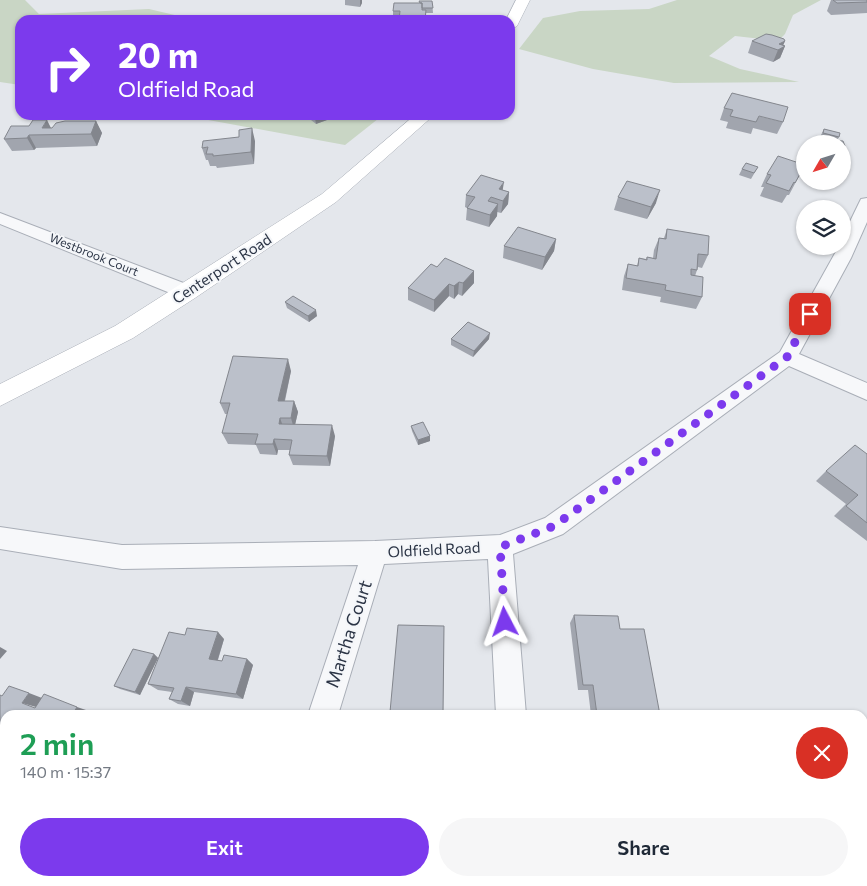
<!DOCTYPE html>
<meta charset="utf-8">
<style>
:root{--surface:#fff;--page:#f6f6f7;--text:#1f2937;--muted:#747a83;--accent:#7c3aed}
body{margin:0;font-family:Commissioner,sans-serif;background:var(--page);color:var(--text);height:100vh;display:flex;flex-direction:column;font-size:19px;white-space:nowrap}
*{box-sizing:border-box;margin:0}
p{font-size:16px;color:var(--muted)}
.icon{flex:none;width:28px;height:28px;fill:none;stroke:currentColor;stroke-width:2;stroke-linecap:round;stroke-linejoin:round}
.map{position:relative;flex:1;overflow:hidden}
.sheet{position:absolute;left:0px;top:710px;width:868px;height:176px;display:flex;flex-direction:column;background:var(--surface);border-radius:15px 15px 0 0;box-shadow:0 1px 4px #0004}
.sheet>*{flex:none}
.banner{position:absolute;left:15px;top:15px;width:500px;height:105px;border-radius:15px;box-shadow:0 1px 4px #0004;background:#7c3aed;color:#fff;overflow:hidden}
.needle{width:32px;rotate:231deg}
.tools{position:absolute;left:796px;top:135px;display:grid;gap:10px}
.tools a{display:grid;place-items:center;width:55px;height:55px;border-radius:50%;background:var(--surface);box-shadow:0 1px 4px #0004;font-size:25px}
.pin{position:absolute;display:grid;place-items:center;width:42px;height:42px;color:#fff;margin:-21px;border-radius:10px;box-shadow:0 2px 8px #0006}
.me{position:absolute;width:55px;margin:-28px;rotate:356deg;stroke-linejoin:round;filter:drop-shadow(0 0 4px #0008)}
.turn{display:flex;align-items:center;gap:18px;height:105px;padding:0 20px;font-size:22px}
.turn .icon{width:65px;height:65px;stroke-width:2.5}
.turn b{display:block;font-size:35px;line-height:42px}
.round{display:grid;place-items:center;flex:none;width:52px;height:52px;border-radius:26px;background:var(--page)}
.head{display:flex;align-items:center;justify-content:space-between;height:85px;padding:0 20px}
h1{font-size:30px;font-weight:600;line-height:38px;color:#1e9e55}
.primary-button{display:flex;gap:10px;margin-top:auto;padding:10px 20px}
.primary-button a{flex:1;height:58px;border-radius:30px;background:var(--accent);color:#fff;font-size:20px;font-weight:600;line-height:58px;text-align:center}
.primary-button a+a{background:var(--page);color:var(--text)}
.map>svg:first-child{display:block}
.green{fill:#c9d6c5}
.lines{fill:none;stroke-linecap:round;stroke-linejoin:round}
.street-casing{stroke:#a9aeb7;stroke-width:2}
.secondary-casing{stroke:#a9aeb7;stroke-width:1}
.street{fill:#f7f8fa;fill-rule:evenodd}
.secondary{fill:#fff;fill-rule:evenodd}
.wall{fill:#a1a5ae}
.shaded-wall{fill:#83868d}
.building{fill:#bbc0ca;stroke:#83868d}
.route{stroke:#7c3aed;stroke-width:9;stroke-dasharray:0 16.2}
.labels{text-anchor:middle;stroke-width:4;stroke-linejoin:round;paint-order:stroke}
.far-street-label{font-size:12px;fill:#2b3445;stroke:#f4f6f9}
.street-label{font-size:15px;fill:#2b3445;stroke:#f4f6f9}
.near-street-label{font-size:18px;fill:#2b3445;stroke:#f4f6f9}
</style>
<div class="map">
<svg width="867" height="886" viewBox="0 0 867 886">
<rect width="100%" height="100%" fill="#e4e7ec"/>
<path class="green" d="M0 0H25L39 14 149 9 196 20H20V85L0 82Z
M677 0H821L793 15 785 34 778 41 735 36 709 56 740 69 799 82 674 83 593 69 519 49 543 18 580 11 649 9Z
M181 115H383L345 145Z"/>
<g class="lines">
<defs>
<path id="street" d="M867 198V222L851 258 799 354 867 383V400L789 366 563 534 513 554 526 715H496L488 559 384 564 338 715H308L358 565 122 569 0 549V527L122 545 375 541 500 535 545 518 780 352 839 246H842V238L859 203 861 199Z
M0 213 194 287 196 292 194 297 187 298 180 297 0 224Z
M215 881H251L249 886H213Z
M504 881H538L539 886H505Z"/>
<path id="secondary" d="M516 0H530L517 26 510 30V20H506Z
M415 115H434L336 202 195 298 133 338 0 406V384L115 326 322 194Z"/>
</defs>
<use href="#street" class="street-casing"/>
<use href="#secondary" class="secondary-casing"/>
<use href="#street" class="street"/>
<use href="#secondary" class="secondary"/>
</g>
<path class="wall" d="M345 0H362V3L360 7 345 5Z
M831 0H867V13L831 15 827 11Z
M432 1 433 13H426V20H393V11L420 3Z
M752 41H785L783 45 785 46 780 58 773 62 748 53Z
M724 108 783 122 777 134 753 128 751 134 726 128 728 122 720 120Z
M310 115H326L327 120 316 124 311 120Z
M96 121 102 133 97 146 36 148 34 150 12 151 4 139 51 128Z
M824 129 839 137 837 140 845 146 842 150V144H826L827 141 819 139Z
M255 141 254 164 217 168 216 166H210L208 160H206L202 148Z
M805 165 789 195H787L782 203 760 196 764 187H761L767 174Z
M758 167 751 179 739 175 742 169Z
M503 190 509 192 508 204 501 213 497 212V216L489 227 466 220 467 208 465 207 466 195Z
M618 197 656 203 647 219 614 210Z
M667 229 708 255 702 268 698 267 695 276 702 297 696 309 660 302 661 297 622 290 624 276 628 264 637 266 639 258 646 259 647 257 653 258 654 250 659 238H664Z
M556 239 554 251 542 270 503 258 504 246Z
M437 267 474 271V283L462 296 458 294 454 299 449 296 434 312 408 300V288Z
M285 302 317 316 309 322 287 308Z
M451 339H489L473 357 451 345Z
M291 371 285 401H294L298 412 295 425 335 436 330 466 293 465 289 455 290 450H278L277 455 260 454 256 445 228 444 222 433 228 414H225L220 403Z
M411 426 430 436V441L418 445 412 431Z
M867 454V541L834 516 846 504 816 481 826 471Z
M574 615 620 629 660 715H591L588 690H578L570 623Z
M444 626 443 715H391L390 712Z
M185 635 224 639 218 660 222 661 247 659 253 665 243 699 194 692 190 706 178 704 169 699 172 692 158 690 148 684Z
M154 654 158 658 140 695 120 689 114 686Z
M632 881H713L714 886H633Z"/>
<path class="shaded-wall" d="M360 0H362V3L360 7Z
M785 41 782 48 785 46 780 58 773 62 778 50 779 44Z
M324 115H326L327 120 316 124 315 118Z
M47 120 53 132 42 128Z
M96 121 102 133 97 146 91 134Z
M252 128 255 141 254 164 251 152Z
M29 135 36 148 34 150 27 138Z
M504 182 502 194 499 189Z
M660 190 656 203 647 219 651 207Z
M509 192 508 204 501 213 503 201Z
M498 204 497 216 489 227 490 215Z
M556 239 554 251 542 270 545 257Z
M474 271V283L462 296 463 283Z
M459 282 458 294 454 299V286Z
M449 284V296L434 312V300Z
M316 310 317 316 309 322 308 316Z
M490 333 489 339 473 357 474 351Z
M288 359 291 371 282 412 278 401Z
M294 401 298 412 294 429 291 418Z
M280 418 284 429 279 424Z
M332 425 335 436 330 466 327 456Z
M430 436V441L418 445V440Z
M274 439 278 450 277 455 273 444Z
M218 632 224 639 216 665 209 659Z
M0 647 7 651 0 659Z
M154 654 158 658 140 695 135 692Z
M247 659 253 665 243 699 236 694Z
M186 687 194 692 190 706 181 701Z
M29 693 42 698 36 707 22 703Z
M77 707 89 711 87 715H72Z
M45 881H60V886H45Z"/>
<path class="building" d="M833 0H867V2L837 3Z
M419 1H432L433 8H422V3H420Z
M394 3H422V10H426L425 20H399L400 11H393Z
M766 34 772 35 784 39 785 41 779 44 785 46 778 50 752 41Z
M732 93 788 107 783 122 759 116 756 122 730 116 733 110 724 108Z
M311 115H324L315 118Z
M33 120H47L42 128H52L56 123 65 121H96L91 134 29 135 27 138 4 139 11 126H29Z
M252 128 251 152 213 156V154H206L208 147 202 148 203 141 239 137V130Z
M824 129 840 133 839 137 823 133Z
M828 140 843 141 845 146 842 145V144H830Z
M778 156 805 165 795 183 794 182 789 191 766 183 771 175 767 174Z
M746 163 758 167 754 173 742 169Z
M481 175 504 182 499 189 509 192 503 201 491 197 488 201 498 204 490 215 467 208 475 197 466 195Z
M627 181 660 190 651 207 618 197Z
M518 227 556 239 545 257 504 246Z
M667 229 709 236 708 255 698 254 697 270 691 269V275L703 277 702 297 665 290 666 285 626 278 628 264 638 266 639 258 647 260V257L656 259 659 238 666 239Z
M445 258 474 271 463 283 459 282 454 286 449 284 434 300 408 288 431 264 437 267Z
M293 296 316 310 308 316 285 302Z
M468 322 490 333 474 351 451 339Z
M233 356 288 359 278 401H294L291 418H280L279 424 332 425 327 456 289 455 292 440 274 439 273 444H255L258 434 222 433 230 403H220Z
M423 422 430 436 418 440 411 426Z
M855 445 867 454V523L846 506 858 495 826 471Z
M574 615 618 616 620 629H644L660 715H597L593 685H583Z
M398 625 444 626 443 713 390 712Z
M187 628 218 632 209 659 222 661 224 655 247 659 236 694 186 687 181 701 169 699 174 688 148 684 169 632 185 635Z
M133 649 154 654 135 692 114 686Z
M9 686 29 693 22 703 35 708 44 694 77 707 72 715H5V749L0 747V695L2 696Z
M5 844V881H45V886H0V847Z
M378 881H436V886H378Z
M640 881H713L714 886H641Z"/>
<g class="lines">
<path class="route" d="M505 622 500 547 554 526 787 357 810 314"/>
</g>
<g class="labels">
<g class="far-street-label">
<text transform="translate(94 255) rotate(22)" y="4">Westbrook Court</text>
</g>
<g class="street-label">
<text transform="translate(222 269) rotate(-33)" y="5">Centerport Road</text>
<text transform="translate(434 550) rotate(-3)" y="5">Oldfield Road</text>
</g>
<g class="near-street-label">
<text transform="translate(349 634) rotate(-72)" y="6">Martha Court</text>
</g>
</g>
</svg>
<div class="tools">
<a><svg class="needle" viewBox="-14 -14 28 28"><path d="M0-13l5 13h-10z" fill="#e53935"/><path d="M0 13l5-13h-10z" fill="#747a83"/></svg></a>
<a><svg class="icon" aria-label="layers" viewBox="0 0 24 24"><path d="M12 4l9 5-9 5-9-5zM3 14l9 5 9-5"/></svg></a>
</div>
<div class="pin" style="left:810px;top:314px;background:#d93025"><svg class="icon" aria-label="arrive" viewBox="0 0 24 24"><path d="M6 21V4h12l-3 4 3 4H6"/></svg></div>
<svg class="me" style="left:505px;top:622px" viewBox="-20 -20 40 40"><path d="M0-17L14 15 0 8-14 15z" fill="#7c3aed" stroke="#fff" stroke-width="4"/></svg>
<div class="banner">
<div class="turn"><svg class="icon" aria-label="right" viewBox="0 0 24 24"><path d="M7 20v-9h11M14 6l5 5-5 5"/></svg><div><b>20 m</b>Oldfield Road</div></div>
</div>
<section class="sheet">
<div class="head"><div><h1>2 min</h1><p>140 m · 15:37</p></div><a class="round" style="background:#d93025;color:#fff"><svg class="icon" aria-label="close" viewBox="0 0 24 24"><path d="M6 6l12 12M18 6L6 18"/></svg></a></div>
<div class="primary-button"><a>Exit</a><a>Share</a></div>
</section>
</div>
